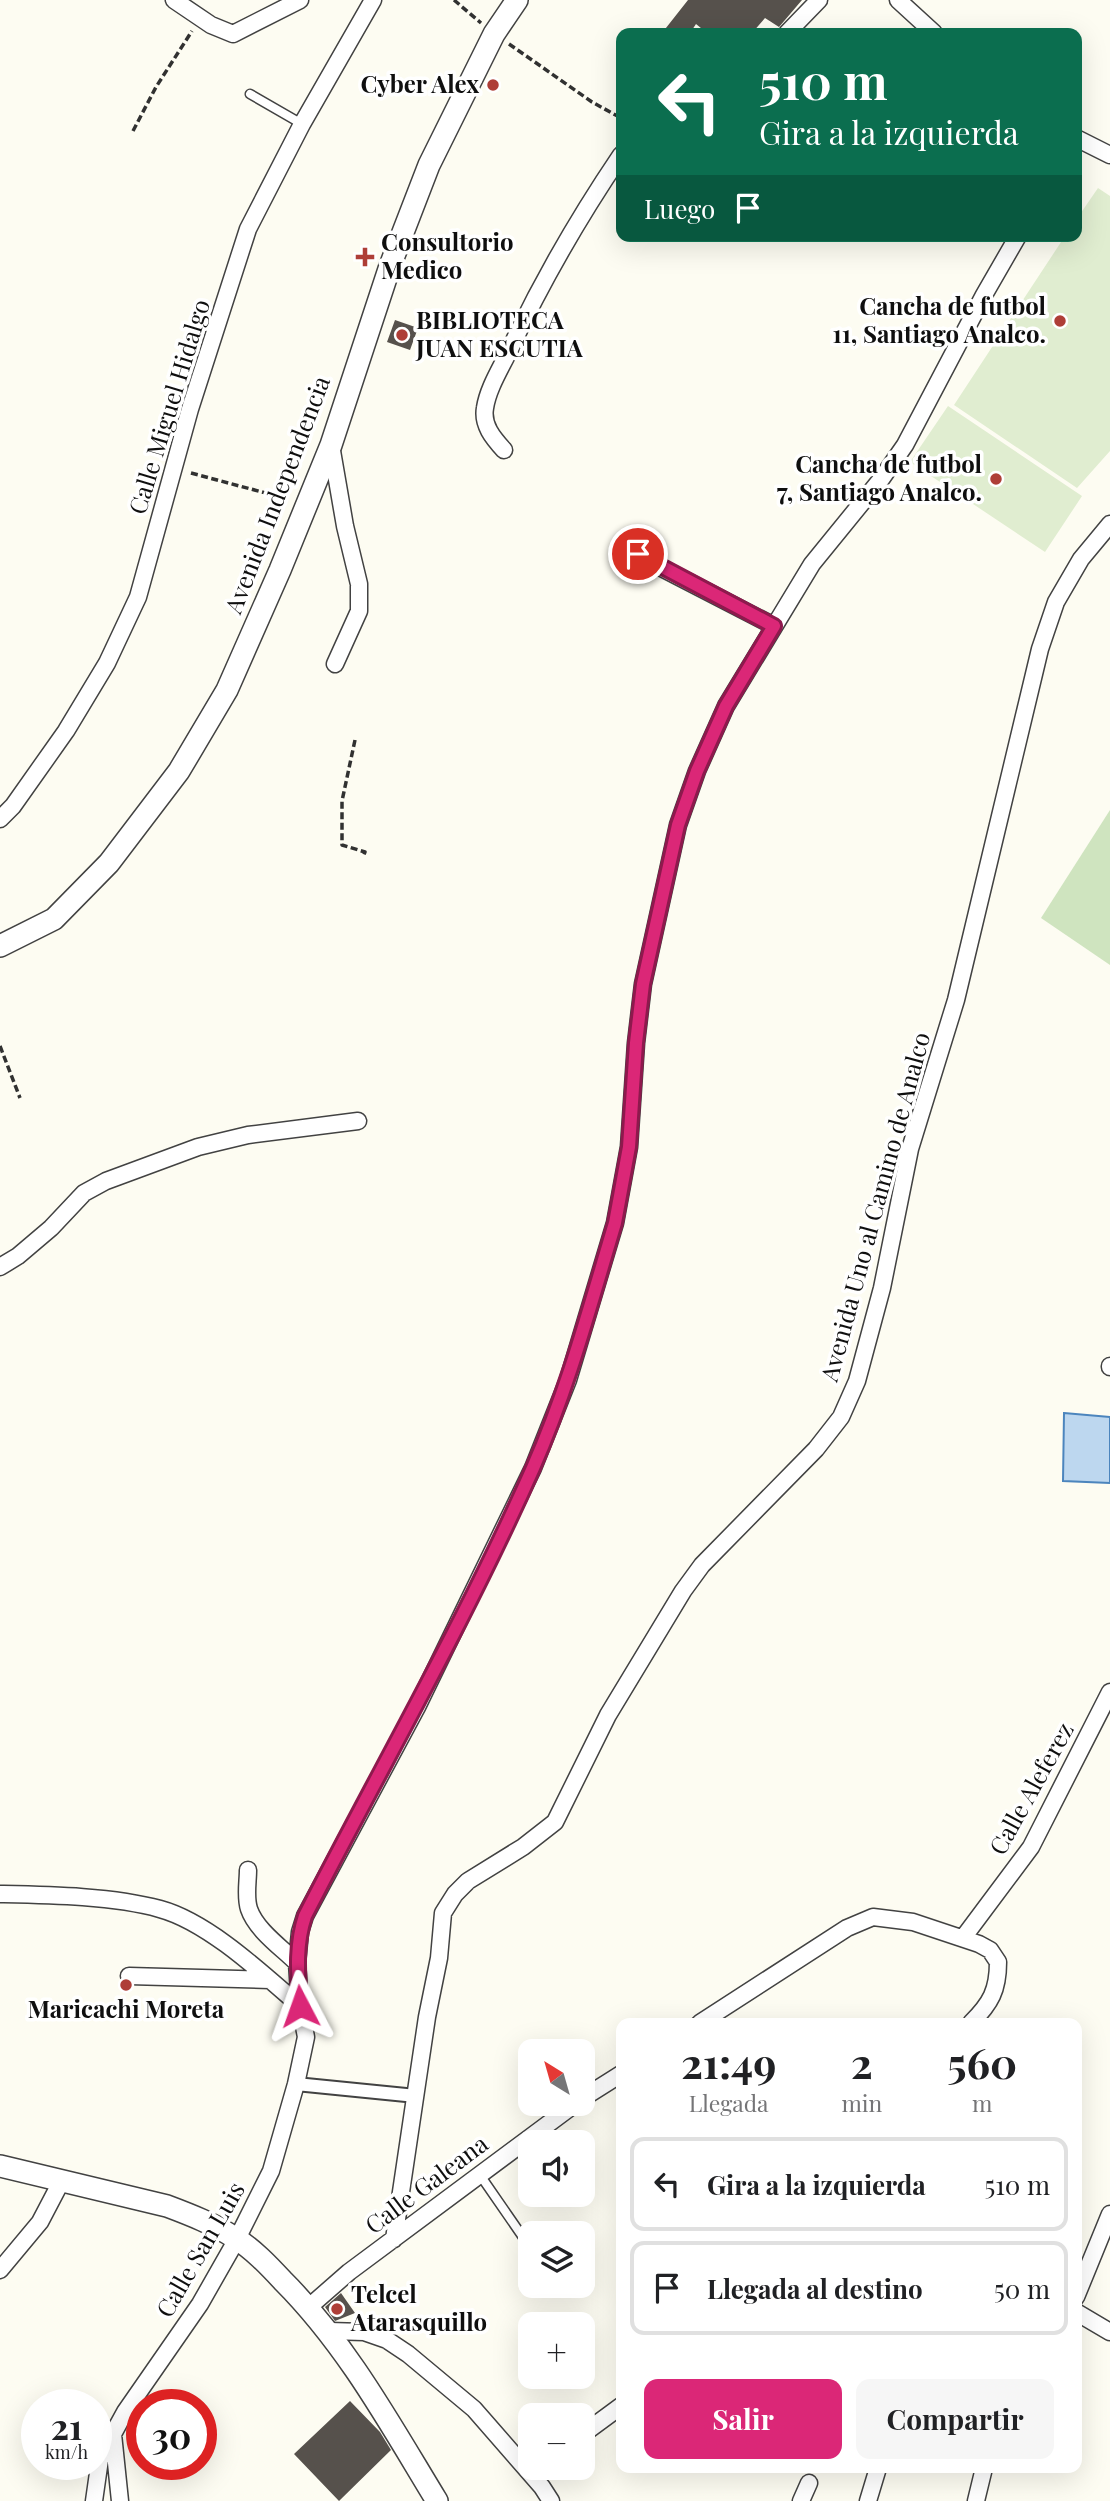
<!DOCTYPE html>
<html lang="es">
<meta charset="utf-8">
<style>
:root{--surface:#fff;--page:#f6f6f6;--text:#202124;--muted:#757577;--line:#e0e0e0;--accent:#db2777}
body{margin:0;font-family:"Playfair Display",serif;background:var(--page);color:var(--text);height:100vh;display:flex;flex-direction:column;font-size:26px;white-space:nowrap}
*{box-sizing:border-box;margin:0}
p{font-size:23px;color:var(--muted)}
.icon{flex:none;width:38px;height:38px;fill:none;stroke:currentColor;stroke-width:2;stroke-linecap:round;stroke-linejoin:round}
.map{position:relative;flex:1;overflow:hidden}
.details{position:absolute;left:616px;top:2018px;width:466px;height:455px;display:flex;flex-direction:column;background:var(--surface);border-radius:14px;box-shadow:0 7px 28px #0002}
.details>*{flex:none}
.guide{position:absolute;left:616px;top:28px;width:466px;height:214px;border-radius:14px;box-shadow:0 7px 28px #0002;background:#0b6e4f;color:#fff;overflow:hidden}
.needle{width:46px;rotate:323deg}
.buttons{position:absolute;left:518px;top:2039px;display:grid;gap:14px}
.buttons a{display:grid;place-items:center;width:77px;height:77px;border-radius:14px;background:var(--surface);box-shadow:0 7px 28px #0002;font-size:35px}
.speed{position:absolute;left:21px;top:2389px;display:flex;gap:14px;font-size:35px;font-weight:700;text-align:center}
.speed>*{display:grid;place-content:center;width:91px;height:91px;border-radius:50%;background:var(--surface);box-shadow:0 7px 28px #0002;line-height:1}
.speed small{font-size:18px;font-weight:400}
.speed .limit{border:10px solid #d22;background:#fff;color:#111}
.pin{position:absolute;display:grid;place-items:center;width:60px;height:60px;color:#fff;margin:-30px;border:4px solid #fff;border-radius:50%;box-shadow:0 2px 7px #0007}
.me{position:absolute;width:77px;margin:-38px;rotate:356deg;stroke-linejoin:round;filter:drop-shadow(0 0 5px #0008)}
.turn{display:flex;align-items:center;gap:24px;height:147px;padding:0 28px;font-size:32px}
.turn .icon{width:91px;height:91px;stroke-width:2.5}
.turn b{display:block;font-size:49px;line-height:60px}
.then{display:flex;align-items:center;height:66px;padding:0 28px;background:#0003;gap:14px;font-size:26px}
.eta{display:flex;justify-content:space-evenly;align-items:center;height:119px;text-align:center}
.eta b{font-size:42px;font-weight:700;line-height:49px}
.primary-button{display:flex;gap:14px;margin-top:auto;padding:14px 28px}
.primary-button a{flex:1;height:80px;border-radius:14px;background:var(--accent);color:#fff;font-size:28px;font-weight:700;line-height:80px;text-align:center}
.primary-button a+a{background:var(--page);color:var(--text)}
ul{padding:0;list-style:none}
li{display:flex;align-items:center;gap:21px;height:94px;margin:0 14px 10px;padding:0 14px;border:4px solid var(--line);border-radius:14px}
li div{flex:1}
li b{display:block;font-size:26px}
li em{font-style:normal}
.map>svg:first-child{display:block}
.green{fill:#cfe4bf}
.pitch{fill:#e0edd0}
.water{fill:#bdd7ef;stroke:#4c85bd;stroke-width:2}
.building{fill:#56514c}
.lines{fill:none;stroke-linecap:round;stroke-linejoin:round}
.service-casing{stroke:#424242;stroke-width:11}
.pedestrian-casing{stroke:#424242;stroke-width:16}
.minor-casing{stroke:#424242;stroke-width:19}
.tertiary-casing{stroke:#424242;stroke-width:24}
.path{stroke:#313131;stroke-width:3.5;stroke-dasharray:7 3.5;stroke-linecap:butt}
.service{stroke:#fff;stroke-width:8}
.pedestrian{stroke:#fff;stroke-width:12}
.minor{stroke:#fff;stroke-width:16}
.tertiary{stroke:#fff;stroke-width:21}
.route-casing{stroke:#8e194d;stroke-width:18}
.route{stroke:#db2777;stroke-width:12}
.poi-dot{fill:#ae3e37;stroke:#fff;stroke-width:2.5}
.labels{text-anchor:middle;stroke-width:7;stroke-linejoin:round;paint-order:stroke}
.poi-label{font-size:24px;font-weight:bold;fill:#0f0f0f;stroke:#fff;text-anchor:end}
.street-label{font-size:24px;fill:#0f0f0f;stroke:#fff}
</style>
<div class="map">
<svg width="1110" height="2501" viewBox="0 0 1110 2501">
<rect width="100%" height="100%" fill="#fdfcf2"/>
<path class="green" d="M1110 810V965L1041 918Z"/>
<path class="pitch" d="M1098 188 1110 196V451L1077 488 954 405 1065 236H1076V220Z
M948 406 1082 496 1045 552 910 462Z"/>
<path class="water" d="M1064 1413 1110 1417V1483L1063 1481Z"/>
<path class="building" d="M688 0H802L779 27 765 18 752 33H707L696 24 690 33H662Z
M395 320 418 328 410 350 387 342Z
M341 2293 355 2313 335 2321 325 2307Z
M350 2401 380 2432 391 2450 339 2501 294 2454Z"/>
<g class="lines">
<defs>
<path id="service" d="M250 94 302 124
M480 2175 527 2243"/>
<path id="pedestrian" d="M296 2084 416 2096"/>
<path id="minor" d="M174 0 211 25 233 34 300 0
M898 0 934 33
M787 33 819 0
M1076 138 1110 155
M331 445 345 526 359 584V611L335 664
M504 450C493 438 482 425 485 408 488 388 501 368 510 349 542 281 579 217 621 155
M623 545 652 563 774 626
M0 819 13 806 66 731 107 663 138 597 190 409 248 229 302 124 373 0
M0 1267 18 1256 51 1228 84 1193 106 1181 198 1147 248 1135 358 1121
M1110 1366V1367
M248 1870C248 1882 245 1897 249 1909 256 1930 282 1948 297 1963
M0 1894C49 1895 113 1896 160 1909 208 1922 262 1973 300 2006
M963 1938 1031 1847 1110 1692
M129 1976 270 1980
M700 2023 847 1928 873 1917 913 1922 979 1944 990 1950 998 1962C998 1990 991 2003 971 2023
M583 2098 621 2074
M394 2239 427 2017 439 1958 443 1913 455 1894 468 1881 523 1847 555 1822 608 1715 683 1591 702 1565 816 1449 841 1417 857 1381 882 1288 910 1149 956 1000 1040 649 1056 602 1081 559 1110 524
M0 2270 40 2222 62 2180
M1076 2297 1110 2214
M309 2307 349 2272 575 2104
M1076 2312 1110 2332
M329 2331 364 2332 387 2340 408 2354 474 2409 542 2487 551 2501
M113 2434 120 2501
M583 2434 621 2406
M94 2501 100 2459 113 2434 125 2412 200 2304 237 2239 271 2171 296 2084 306 2037 300 2006 297 1963 300 1932 305 1916 417 1707 533 1468 568 1380 615 1223 629 1147 636 1043 643 984 678 825 697 771 726 706 812 564 882 478 905 445 984 295 1018 236
M801 2501 809 2483
M868 2501 878 2468
M976 2501 984 2468"/>
<path id="tertiary" d="M0 946 54 919 109 863 179 771 227 690 280 570 331 445 390 266 429 165 494 34 517 0
M0 2166 167 2206C191 2215 214 2224 235 2238 253 2249 269 2266 283 2281 347 2345 390 2424 437 2501"/>
</defs>
<use href="#service" class="service-casing"/>
<use href="#pedestrian" class="pedestrian-casing"/>
<use href="#minor" class="minor-casing"/>
<use href="#tertiary" class="tertiary-casing"/>
<path class="path" d="M454 0 481 23
M509 44 592 102 621 118
M133 131 156 87 192 31
M191 473 288 499
M355 740 342 801V845L365 852 363 857
M0 1046 20 1098
M555 2477 566 2468"/>
<use href="#service" class="service"/>
<use href="#pedestrian" class="pedestrian"/>
<use href="#minor" class="minor"/>
<use href="#tertiary" class="tertiary"/>
</g>
<g class="lines">
<defs>
<path id="route" d="M300 2006C298 1975 295 1946 305 1916 381 1767 465 1622 533 1468 568 1389 590 1306 615 1223L629 1147 636 1043 643 984 678 825 697 771 726 706 774 626 638 554"/>
</defs>
<use href="#route" class="route-casing"/>
<use href="#route" class="route"/>
</g>
<g class="poi-dot">
<circle cx="493" cy="85" r="7"/>
<path d="M361.5 246.5h7v7h7v7h-7v7h-7v-7h-7v-7h7z"/>
<circle cx="1060" cy="321" r="7"/>
<circle cx="402" cy="335" r="7"/>
<circle cx="996" cy="479" r="7"/>
<circle cx="126" cy="1985" r="7"/>
<circle cx="337" cy="2309" r="7"/>
</g>
<g class="labels">
<g class="poi-label">
<text x="479" y="93">Cyber Alex</text>
<text x="381" y="251" text-anchor="start">Consultorio<tspan x="381" dy="28">Medico</tspan></text>
<text x="1046" y="315">Cancha de futbol<tspan x="1046" dy="28">11, Santiago Analco.</tspan></text>
<text x="416" y="329" text-anchor="start">BIBLIOTECA<tspan x="416" dy="28">JUAN ESCUTIA</tspan></text>
<text x="982" y="473">Cancha de futbol<tspan x="982" dy="28">7, Santiago Analco.</tspan></text>
<text x="126" y="2018" text-anchor="middle">Maricachi Moreta</text>
<text x="351" y="2303" text-anchor="start">Telcel<tspan x="351" dy="28">Atarasquillo</tspan></text>
</g>
<g class="street-label">
<text transform="translate(170 407) rotate(-73)" y="8">Calle Miguel Hidalgo</text>
<text transform="translate(278 495) rotate(-69)" y="8">Avenida Independencia</text>
<text transform="translate(876 1207) rotate(-75)" y="8">Avenida Uno al Camino de Analco</text>
<text transform="translate(1032 1789) rotate(-61)" y="8">Calle Aleferez</text>
<text transform="translate(427 2185) rotate(-37)" y="8">Calle Galeana</text>
<text transform="translate(201 2250) rotate(-60)" y="8">Calle San Luis</text>
</g>
</g>
</svg>
<div class="buttons">
<a><svg class="needle" viewBox="-14 -14 28 28"><path d="M0-13l5 13h-10z" fill="#e53935"/><path d="M0 13l5-13h-10z" fill="#757577"/></svg></a>
<a><svg class="icon" aria-label="sound" viewBox="0 0 24 24"><path d="M4 9h4l5-4v14l-5-4H4zM17 9q2 3 0 6"/></svg></a>
<a><svg class="icon" aria-label="layers" viewBox="0 0 24 24"><path d="M12 4l9 5-9 5-9-5zM3 14l9 5 9-5"/></svg></a>
<a>+</a>
<a>−</a>
</div>
<div class="speed"><div>21<small>km/h</small></div><div class="limit">30</div></div>
<div class="pin" style="left:638px;top:554px;background:#d93025"><svg class="icon" aria-label="arrive" viewBox="0 0 24 24"><path d="M6 21V4h12l-3 4 3 4H6"/></svg></div>
<svg class="me" style="left:300px;top:2006px" viewBox="-20 -20 40 40"><path d="M0-17L14 15 0 8-14 15z" fill="#db2777" stroke="#fff" stroke-width="4"/></svg>
<div class="guide">
<div class="turn"><svg class="icon" aria-label="left" viewBox="0 0 24 24"><path d="M17 20v-9H6M10 6l-5 5 5 5"/></svg><div><b>510 m</b>Gira a la izquierda</div></div>
<div class="then">Luego<svg class="icon" aria-label="arrive" viewBox="0 0 24 24"><path d="M6 21V4h12l-3 4 3 4H6"/></svg></div>
</div>
<section class="details">
<div class="eta">
<div><b>21:49</b><p>Llegada</p></div>
<div><b>2</b><p>min</p></div>
<div><b>560</b><p>m</p></div>
</div>
<ul>
<li><svg class="icon" aria-label="left" viewBox="0 0 24 24"><path d="M17 20v-9H6M10 6l-5 5 5 5"/></svg><div><b>Gira a la izquierda</b></div><em>510 m</em></li>
<li><svg class="icon" aria-label="arrive" viewBox="0 0 24 24"><path d="M6 21V4h12l-3 4 3 4H6"/></svg><div><b>Llegada al destino</b></div><em>50 m</em></li>
</ul>
<div class="primary-button"><a>Salir</a><a>Compartir</a></div>
</section>
</div>
